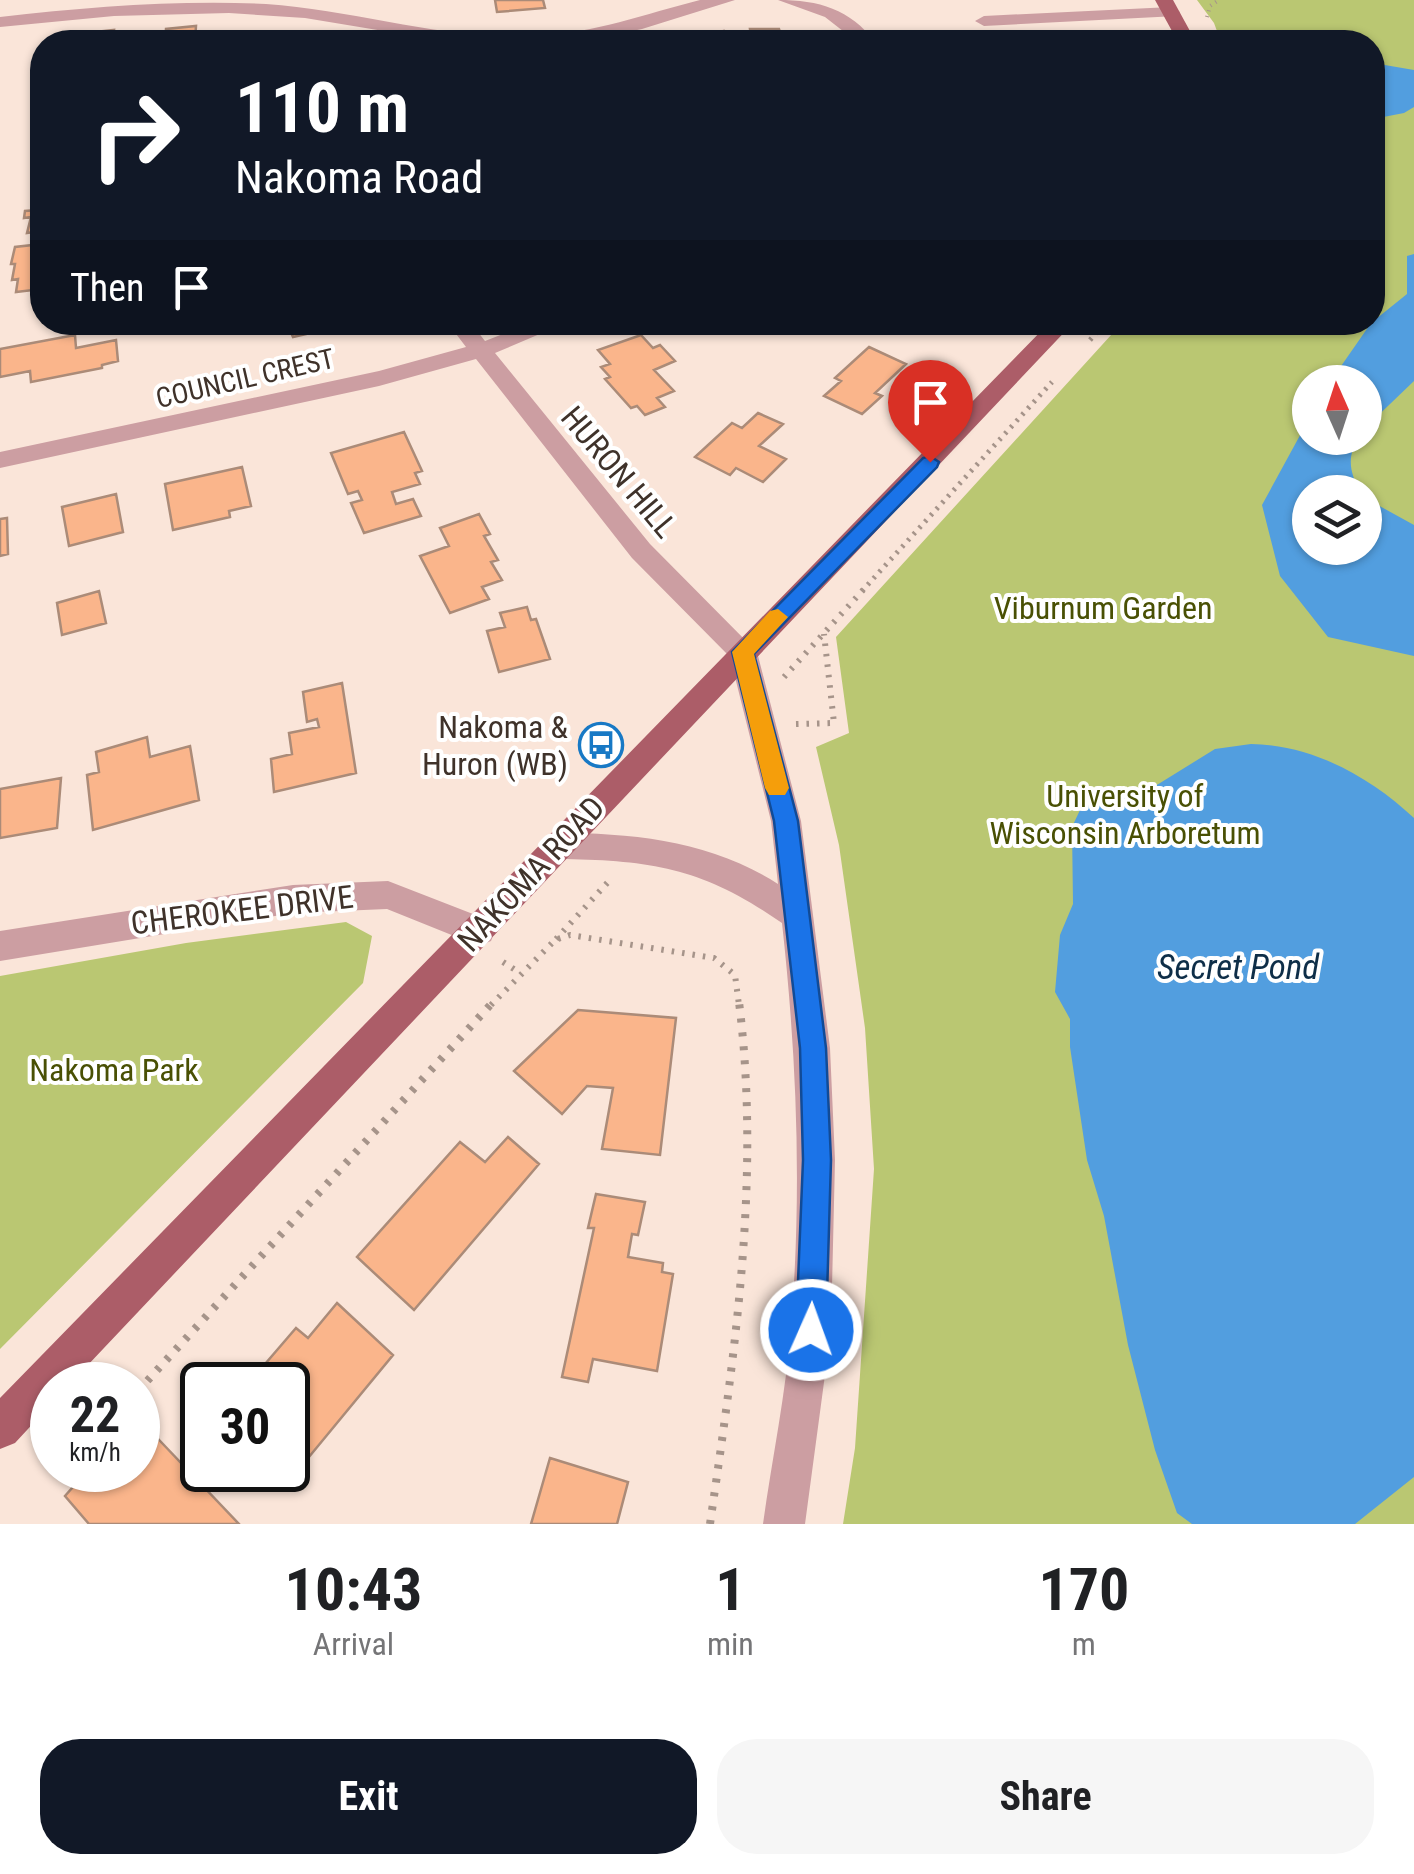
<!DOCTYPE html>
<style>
:root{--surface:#fff;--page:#f6f6f6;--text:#202124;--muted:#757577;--accent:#111827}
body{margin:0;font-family:"Roboto Condensed",sans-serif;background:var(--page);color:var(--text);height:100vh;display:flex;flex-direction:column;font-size:38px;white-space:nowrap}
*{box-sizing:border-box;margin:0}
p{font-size:32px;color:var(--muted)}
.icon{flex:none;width:55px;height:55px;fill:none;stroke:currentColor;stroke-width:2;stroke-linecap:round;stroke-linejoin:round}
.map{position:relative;height:1524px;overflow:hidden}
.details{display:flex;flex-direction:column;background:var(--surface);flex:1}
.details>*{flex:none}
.hud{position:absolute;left:30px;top:30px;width:1355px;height:305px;border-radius:40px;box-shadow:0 2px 8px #0004;background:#111827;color:#fff;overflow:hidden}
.needle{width:65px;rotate:357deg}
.controls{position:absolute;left:1292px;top:365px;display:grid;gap:20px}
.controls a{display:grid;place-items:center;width:90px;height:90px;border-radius:50%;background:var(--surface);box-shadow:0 2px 8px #0004;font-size:50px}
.speed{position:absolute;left:30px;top:1362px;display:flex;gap:20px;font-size:50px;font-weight:700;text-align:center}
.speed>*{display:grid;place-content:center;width:130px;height:130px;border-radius:50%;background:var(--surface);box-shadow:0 2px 8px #0004;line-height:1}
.speed small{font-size:25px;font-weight:400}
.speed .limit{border:5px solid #111;border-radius:15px;background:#fff;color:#111}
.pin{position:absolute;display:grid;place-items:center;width:85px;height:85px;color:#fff;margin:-102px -42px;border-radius:50% 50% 50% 0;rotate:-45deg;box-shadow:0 0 10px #0007}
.pin .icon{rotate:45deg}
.me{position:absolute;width:110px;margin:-55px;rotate:2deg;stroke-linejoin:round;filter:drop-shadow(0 0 8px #0008)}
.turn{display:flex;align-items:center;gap:35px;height:210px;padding:0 40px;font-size:45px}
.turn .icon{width:130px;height:130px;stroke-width:2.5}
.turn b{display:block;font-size:70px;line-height:85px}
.then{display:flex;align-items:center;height:95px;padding:0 40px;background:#0003;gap:20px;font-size:38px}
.eta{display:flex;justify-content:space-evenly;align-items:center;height:170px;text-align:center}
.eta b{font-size:60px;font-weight:700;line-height:70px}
.primary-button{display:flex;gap:20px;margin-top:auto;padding:20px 40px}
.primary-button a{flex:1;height:115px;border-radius:40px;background:var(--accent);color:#fff;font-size:40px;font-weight:700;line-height:115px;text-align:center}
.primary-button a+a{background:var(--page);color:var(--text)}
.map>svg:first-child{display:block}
.green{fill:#bac772;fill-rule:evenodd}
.water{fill:#529edf}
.building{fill:#fab58b;stroke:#ab8b78;stroke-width:2.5}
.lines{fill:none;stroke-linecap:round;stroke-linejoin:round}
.path-far3{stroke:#a6948a;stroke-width:4;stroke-dasharray:1 5;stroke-linecap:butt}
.path-far2{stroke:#a6948a;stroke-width:5;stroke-dasharray:2.5 6;stroke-linecap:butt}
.path-far1{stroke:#a6948a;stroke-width:6;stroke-dasharray:2.5 8;stroke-linecap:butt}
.path{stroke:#a6948a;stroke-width:8;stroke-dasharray:4 10;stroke-linecap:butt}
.minor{fill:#cc9ea2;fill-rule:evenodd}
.major{fill:#ac5d68;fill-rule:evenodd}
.route{fill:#1a73e8;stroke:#114b97;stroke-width:2.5}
.slow{fill:#f59e0b}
.labels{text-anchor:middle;stroke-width:8;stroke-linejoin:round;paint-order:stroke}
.far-street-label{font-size:28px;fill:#3f322a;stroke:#fff}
.street-label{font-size:32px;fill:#3f322a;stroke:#fff}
.park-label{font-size:32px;fill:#495004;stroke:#fff}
.poi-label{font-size:32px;fill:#3f322a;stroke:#fff;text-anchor:end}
.water-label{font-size:35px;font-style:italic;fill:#0e2e48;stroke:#fff}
</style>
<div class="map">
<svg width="1414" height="1524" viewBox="0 0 1414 1524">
<rect width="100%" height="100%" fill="#fae5d9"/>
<path class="green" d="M1197 0H1414V1524H843L855 1448 874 1169 865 1028 839 845 816 747 849 733 836 637 1122 323 1372 322V42H1221L1214 23ZM1310 382H1365V438H1310ZM1310 492H1365V548H1310Z
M346 922 372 936 363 983 0 1349V976L186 943Z"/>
<path class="water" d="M1373 63 1414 70V107L1404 113 1373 119Z
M1414 254V381L1365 428V382H1330L1371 323 1407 294V256Z
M1310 417V438H1359C1346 457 1350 472 1360 492H1310V548H1365V498L1414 525V656L1328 637 1280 576 1262 505Z
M1251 744C1313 745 1370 777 1414 818V1477L1355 1524H1192L1177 1513 1155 1450 1128 1345 1104 1216 1087 1160 1070 1047V1019L1055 992 1060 935 1073 904 1072 827 1080 810 1098 798 1152 788 1215 749Z"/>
<path class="building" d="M495 0H543L545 8 497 12Z
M196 26 195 40 165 42 166 29Z
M750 29H779L783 42H800H752Z
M114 30 112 42H53V39H86L87 33Z
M724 31 732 42H692L690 39Z
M42 202V231L27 233 31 217 24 218 25 211 38 210Z
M42 244V289L16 292 18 279 12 280 15 264H11L15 247Z
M273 322H330L332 328 293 337 288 326 275 329Z
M75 335 76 348 116 340 118 361 102 365V368L31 382 30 371 0 377V349Z
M641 335 653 348 660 345 675 361 654 370 674 391 657 398 665 407 645 415 637 406 631 408 605 379 610 377 601 367 610 364 598 350Z
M869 347 906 364 875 393 882 396 862 414 824 396 841 381 835 378Z
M758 413 783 424 759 446 786 459 763 482 736 468 730 475 695 457 732 423 742 428Z
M404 432 422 471 415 473 420 484 392 492 396 504 413 499 421 516 364 533 351 503 362 500 358 491 348 494 331 453Z
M242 467 251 506 229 511 230 517 173 530 165 484Z
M116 494 123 532 69 546 62 507Z
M479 514 490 534 484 536 498 560 491 562 502 580 482 587 489 599 450 613 420 556 449 546 440 528Z
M7 518 8 554 0 556V519Z
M99 591 106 623 62 635 57 603Z
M527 607 531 620 536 619 550 659 499 672 487 631 505 627 500 613Z
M342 683 356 773 274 792 271 759 292 754 289 733 319 727 317 719 307 722 303 692Z
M147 737 150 757 190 746 199 800 93 830 87 775 99 772 96 752Z
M61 778 57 828 0 838V789Z
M578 1010 676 1018 660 1155 602 1149 613 1088 587 1086 562 1114 514 1071Z
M508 1137 539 1164 414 1310 357 1257 460 1142 485 1162Z
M596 1194 645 1202 638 1235 632 1234 628 1257 663 1263 662 1272 673 1274 657 1371 593 1359 588 1382 562 1377 594 1228H588Z
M337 1303 393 1355 304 1463 288 1447V1385H247L296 1328 308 1338Z
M143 1423 239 1524H89L65 1496 88 1470H138V1429Z
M550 1458 628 1482 617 1524H531Z"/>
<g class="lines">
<path class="path-far3" d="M1207 17 1210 6 1219 0"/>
<path class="path-far2" d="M1090 340 1106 322
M862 591 1052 382"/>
<path class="path-far1" d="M784 677 864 589
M796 724 834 723 824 634
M556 939 609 881
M503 962 520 973
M491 1005 555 940 570 935 714 958 735 975 739 1005"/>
<path class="path" d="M138 1391 493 1002
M710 1524C735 1351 761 1177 739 1002"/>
<path class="minor" d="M700 0H735L642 29 579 42H450L305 18 229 13 114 16 0 27V17C88 7 177 0 266 4 357 10 445 41 537 36 594 33 645 14 700 0Z
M778 0C819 0 850 9 875 42H857L825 17Z
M1171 7 1180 12 1177 16 984 26 975 21 984 16Z
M447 322H470L485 341 534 322H568L495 353 650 544 757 652 801 821 830 1048 835 1160 831 1330 805 1524H763C772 1459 786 1393 791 1327 802 1192 797 1059 782 923 703 868 652 860 557 859L546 856 541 846 546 836 557 833C635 833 711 841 778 884L771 821 730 657 632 558 476 359 379 386 0 468V452L379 371 466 347Z
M388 881 491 921 495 931 491 941 479 946 387 909 293 913 0 961V931L293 885Z"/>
<path class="major" d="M1155 0H1173L1196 42H1178Z
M1050 322H1074L69 1385H52V1403L15 1443 0 1449V1398Z"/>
</g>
<path class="route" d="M930 456 939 462 937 467 754 654 798 821 826 1048 831 1160 826 1330 821 1340 811 1345 800 1340 796 1330 803 1160 800 1048 774 821 732 652 923 458Z"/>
<path class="slow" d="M778 609 788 617 754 654 789 788 785 795H769L765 788 732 652 770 611Z"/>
<defs>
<symbol id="bus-ring" viewBox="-11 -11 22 22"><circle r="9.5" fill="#fff" stroke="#1879c5" stroke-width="1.5"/><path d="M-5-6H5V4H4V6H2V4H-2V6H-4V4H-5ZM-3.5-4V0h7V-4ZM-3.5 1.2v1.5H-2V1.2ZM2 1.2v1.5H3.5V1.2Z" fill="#1879c5"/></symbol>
</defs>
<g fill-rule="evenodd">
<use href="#bus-ring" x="576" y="720" width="50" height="50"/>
</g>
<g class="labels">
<g class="far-street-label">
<text transform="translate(245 378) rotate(-13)" y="10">COUNCIL CREST</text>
</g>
<g class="street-label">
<text transform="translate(619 472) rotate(50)" y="11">HURON HILL</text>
<text transform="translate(531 874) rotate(-47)" y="11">NAKOMA ROAD</text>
<text transform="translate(242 910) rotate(-7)" y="11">CHEROKEE DRIVE</text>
</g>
<g class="park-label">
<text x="1103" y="619">Viburnum Garden</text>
<text x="1125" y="807">University of<tspan x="1125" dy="37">Wisconsin Arboretum</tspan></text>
<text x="114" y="1081">Nakoma Park</text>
</g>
<g class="poi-label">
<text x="568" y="738">Nakoma &amp;<tspan x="568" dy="37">Huron (WB)</tspan></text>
</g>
<g class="water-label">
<text x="1238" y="979">Secret Pond</text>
</g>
</g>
</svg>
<div class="controls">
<a><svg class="needle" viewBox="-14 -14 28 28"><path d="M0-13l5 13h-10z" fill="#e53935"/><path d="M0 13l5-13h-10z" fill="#757577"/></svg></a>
<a><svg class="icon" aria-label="layers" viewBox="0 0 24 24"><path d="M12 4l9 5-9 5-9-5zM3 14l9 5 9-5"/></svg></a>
</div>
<div class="speed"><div>22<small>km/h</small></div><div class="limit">30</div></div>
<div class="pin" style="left:930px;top:462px;background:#d93025"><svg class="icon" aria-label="arrive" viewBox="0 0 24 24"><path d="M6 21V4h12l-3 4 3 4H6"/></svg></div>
<svg class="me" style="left:811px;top:1330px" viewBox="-20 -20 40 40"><circle r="17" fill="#1a73e8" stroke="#fff" stroke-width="3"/><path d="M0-11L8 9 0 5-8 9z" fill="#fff"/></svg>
<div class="hud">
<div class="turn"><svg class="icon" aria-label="right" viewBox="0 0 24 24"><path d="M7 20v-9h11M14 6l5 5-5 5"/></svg><div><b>110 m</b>Nakoma Road</div></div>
<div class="then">Then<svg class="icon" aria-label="arrive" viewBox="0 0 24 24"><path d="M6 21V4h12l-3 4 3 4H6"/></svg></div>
</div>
</div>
<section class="details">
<div class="eta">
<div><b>10:43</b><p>Arrival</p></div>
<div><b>1</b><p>min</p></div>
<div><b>170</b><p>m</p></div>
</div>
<div class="primary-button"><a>Exit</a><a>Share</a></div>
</section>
